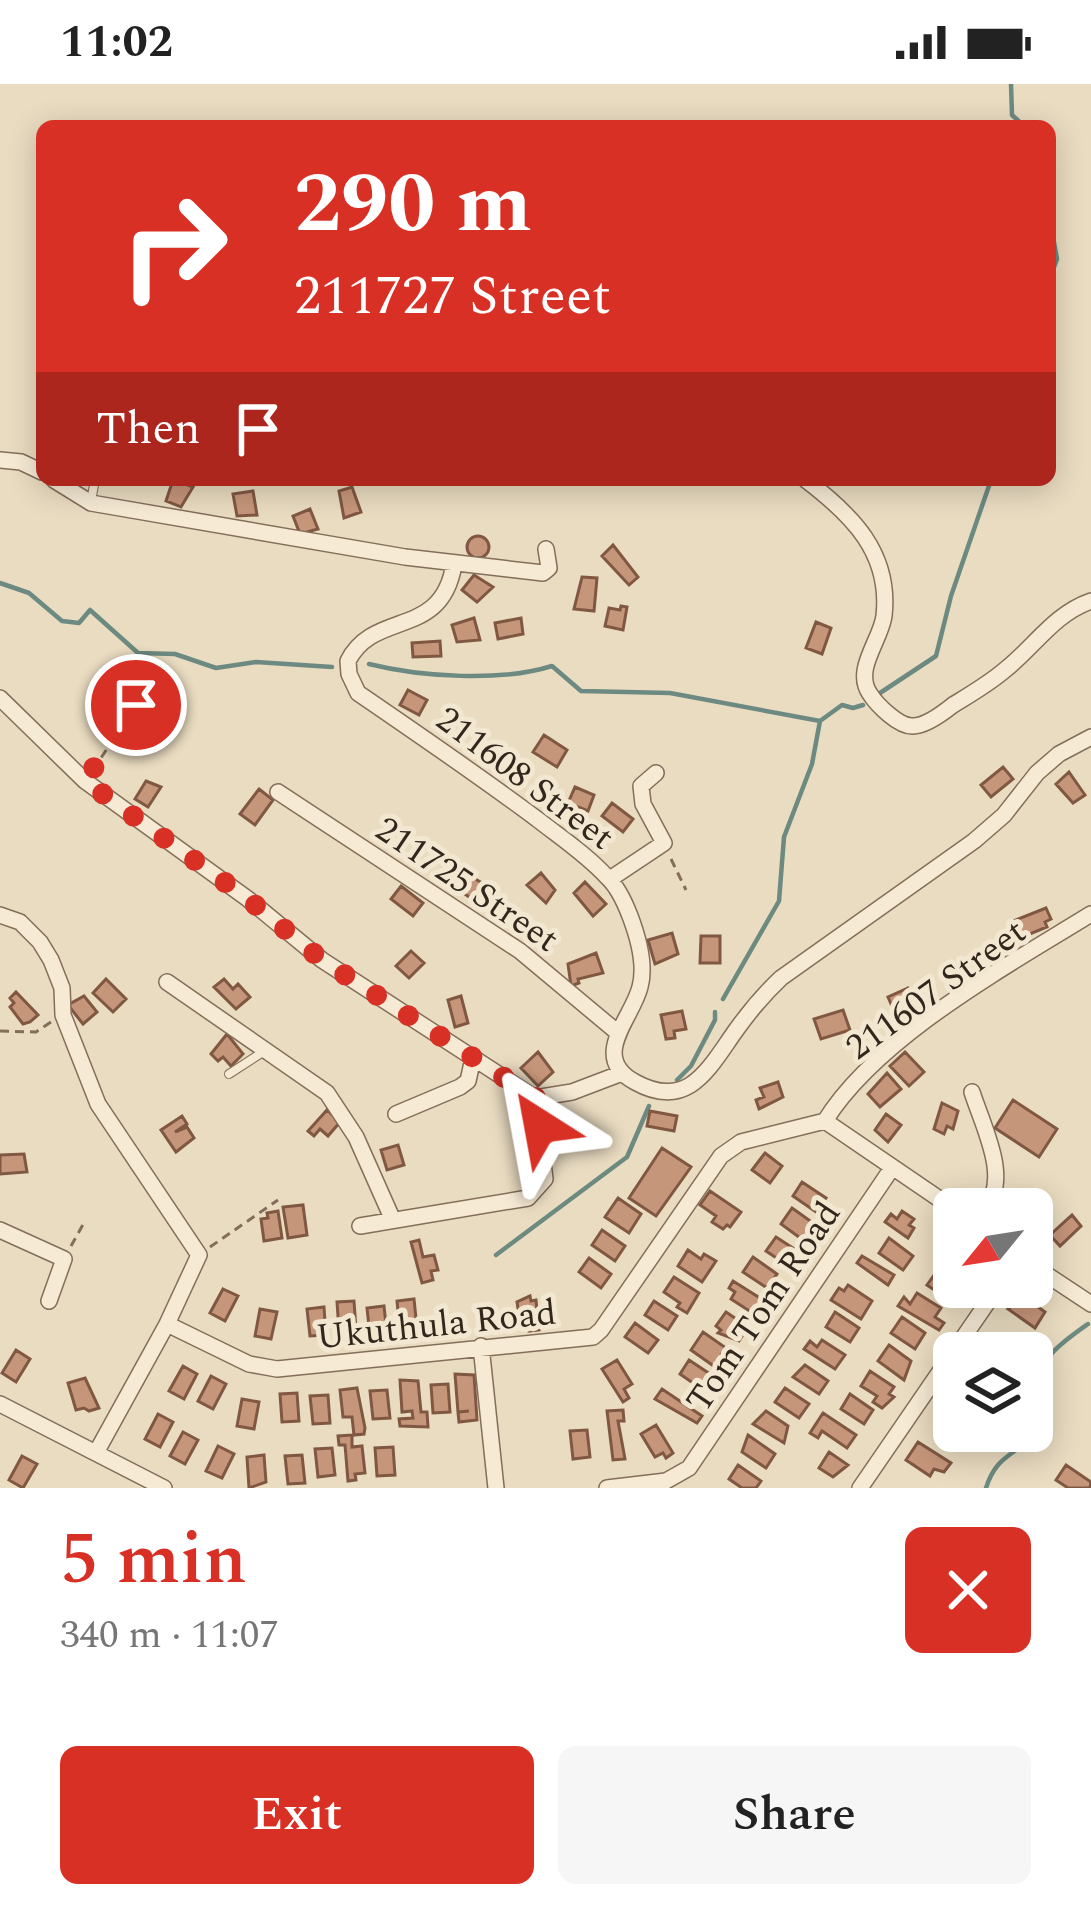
<!DOCTYPE html>
<meta charset="utf-8">
<style>
:root{--surface:#fff;--page:#f6f6f6;--text:#222;--muted:#767676;--accent:#d93025}
body{margin:0;font-family:Spectral,serif;background:var(--page);color:var(--text);height:100vh;display:flex;flex-direction:column;font-size:45px;white-space:nowrap}
*{box-sizing:border-box;margin:0}
p{font-size:39px;color:var(--muted)}
.icon{flex:none;width:66px;height:66px;fill:none;stroke:currentColor;stroke-width:2;stroke-linecap:round;stroke-linejoin:round}
.map{position:relative;height:1404px;overflow:hidden}
.drawer{display:flex;flex-direction:column;background:var(--surface);flex:1}
.drawer>*{flex:none}
.top-card{position:absolute;left:36px;top:36px;width:1020px;height:366px;border-radius:18px;box-shadow:0 6px 30px #0003;background:#d93025;color:#fff;overflow:hidden}
.needle{width:78px;rotate:240deg}
.tools{position:absolute;left:933px;top:1104px;display:grid;gap:24px}
.tools a{display:grid;place-items:center;width:120px;height:120px;border-radius:18px;background:var(--surface);box-shadow:0 6px 30px #0003;font-size:60px}
.pin{position:absolute;display:grid;place-items:center;width:102px;height:102px;color:#fff;margin:-51px;border:6px solid #fff;border-radius:50%;box-shadow:0 3px 12px #0007}
.me{position:absolute;width:132px;margin:-66px;rotate:326deg;stroke-linejoin:round;filter:drop-shadow(0 0 9px #0008)}
.turn{display:flex;align-items:center;gap:42px;height:252px;padding:0 60px;font-size:54px}
.turn .icon{width:156px;height:156px;stroke-width:2.5}
.turn b{display:block;font-size:84px;line-height:102px}
.then{display:flex;align-items:center;height:114px;padding:0 60px;background:#0003;gap:24px;font-size:45px}
.round{display:grid;place-items:center;flex:none;width:126px;height:126px;border-radius:18px;background:var(--page)}
.headline{display:flex;align-items:center;justify-content:space-between;height:204px;padding:0 60px}
h1{font-size:72px;font-weight:600;line-height:90px;color:var(--accent)}
.primary-button{display:flex;gap:24px;margin-top:auto;padding:24px 60px}
.primary-button a{flex:1;height:138px;border-radius:18px;background:var(--accent);color:#fff;font-size:48px;font-weight:600;line-height:138px;text-align:center}
.primary-button a+a{background:var(--page);color:var(--text)}
.status{display:flex;justify-content:space-between;align-items:center;height:84px;padding:0 60px;background:var(--surface);direction:ltr}
.status svg{height:33px;fill:currentColor}
.map>svg:first-child{display:block}
.lines{fill:none;stroke-linecap:round;stroke-linejoin:round}
.stream{stroke:#6c8a81;stroke-width:4.5}
.building{fill:#c6967a;stroke:#805842;stroke-width:3}
.service-casing{stroke:#836e5a;stroke-width:10}
.minor-casing{stroke:#836e5a;stroke-width:18}
.path{stroke:#836e5a;stroke-width:3;stroke-dasharray:9 6;stroke-linecap:butt}
.service{stroke:#f6ead4;stroke-width:8}
.minor{stroke:#f6ead4;stroke-width:15}
.route{stroke:#d93025;stroke-width:21;stroke-dasharray:0 37.8}
.labels{text-anchor:middle;stroke-width:10;stroke-linejoin:round;paint-order:stroke}
.street-label{font-size:36px;fill:#33271d;stroke:#f2e7d0}
</style>
<div class="status"><b>11:02</b><svg viewBox="0 0 49 12"><path d="M0 12V9h3v3zM5 12V6h3v6zM10 12V3h3v9zM15 12V0h3v12zM26 1h20v11H26zM47 4h2v5h-2z"/></svg></div>
<div class="map">
<svg width="1091" height="1404" viewBox="0 0 1091 1404">
<rect width="100%" height="100%" fill="#eadcc1"/>
<g class="lines">
<path class="stream" d="M1011 0 1012 31 1024 42
M1050 136 1057 175 1050 194
M0 499 29 509 62 537 79 539 90 526 138 569 175 570 216 584 256 578 332 583
M369 580C421 593 501 598 552 582L581 607 670 609 820 637 842 621 853 624 863 621
M880 609 936 572 951 512 991 396
M723 915 779 817 784 753 812 680 820 637
M677 996 691 982 715 936V928
M496 1171 627 1073 649 1022
M986 1404C997 1368 1019 1372 1033 1348 1040 1335 1033 1325 1034 1311 1037 1275 1061 1259 1088 1240"/>
</g>
<path class="building" d="M173 396H187L185 400 193 403 181 423 166 417Z
M352 403 361 428 344 434 339 407Z
M253 407 257 431 237 432 233 410Z
M310 425 318 445 300 450 293 432Z
M467 463a11 11 0 1 1 22 0a11 11 0 1 1-22 0Z
M613 461 638 493 629 501 602 472Z
M474 491 493 503 477 518 462 506Z
M582 493 597 494 594 527 574 525Z
M621 522 627 523 623 546 605 542 609 524 620 526Z
M474 534 480 556 457 558 452 541Z
M521 534 523 550 498 555 495 539Z
M816 538 831 544 822 570 806 564Z
M440 557 441 572 413 573 412 559Z
M408 606 427 616 419 631 400 621Z
M544 651 567 666 557 683 533 668Z
M1003 683 1013 695 991 713 981 701Z
M1069 688 1085 711 1073 719 1056 700Z
M146 697 161 703 148 723 135 715Z
M575 703 594 711 588 727 568 719Z
M259 705 273 716 255 741 240 730Z
M612 719 633 735 623 748 602 732Z
M541 789 555 806 546 819 527 801Z
M472 793 487 802 481 821 462 808Z
M585 798 606 820 593 832 574 809Z
M401 802 423 819 413 832 391 815Z
M1046 824 1051 835 1045 838 1047 843 1020 854 1013 837Z
M672 849 678 870 655 880 648 856Z
M701 852H720V879H700Z
M411 867 424 879 409 894 396 882Z
M596 869 603 889 578 895 579 899 571 902 568 880Z
M106 895 126 915 113 928 93 909Z
M224 895 233 905 238 900 250 913 236 925 214 903Z
M908 904 914 921 895 929 888 913Z
M16 908 38 931 30 938 23 940 10 923 14 919 10 914Z
M84 912 97 928 83 940 68 921Z
M461 912 468 939 455 943 448 916Z
M843 926 850 946 821 955 814 935Z
M682 927 686 945 674 947 675 954 666 955 661 931Z
M227 950 243 970 231 982 223 973 218 977 211 970Z
M538 968 553 988 538 1002 521 984Z
M905 968 924 988 909 1002 890 982Z
M887 989 901 1005 880 1023 868 1010Z
M778 998 783 1013 759 1025 756 1016 764 1013 760 1004Z
M1013 1016 1057 1045 1039 1073 995 1044Z
M942 1019 958 1027 953 1045 947 1042 944 1050 934 1045Z
M327 1026 340 1038 328 1052 320 1045 314 1052 308 1047Z
M650 1027 677 1032 674 1047 647 1042Z
M886 1030 901 1041 888 1058 875 1046Z
M182 1032 187 1040 175 1048 187 1043 194 1054 176 1068 161 1046Z
M398 1061 404 1081 387 1086 381 1066Z
M662 1064 691 1083 656 1132 629 1114Z
M765 1069 782 1082 770 1099 752 1086Z
M24 1070 27 1088 0 1090V1071Z
M802 1098 826 1114 816 1128 793 1112Z
M710 1107 741 1128 730 1143 727 1141 723 1145 712 1138 716 1132 700 1121Z
M618 1114 641 1130 629 1149 605 1133Z
M303 1121 307 1151 288 1154 283 1123Z
M792 1124 816 1141 812 1153 807 1150 803 1156 781 1140Z
M278 1127 282 1154 264 1157 261 1135 268 1134 267 1129Z
M902 1127 914 1135 909 1141 914 1144 908 1154 885 1138 891 1130 897 1135Z
M1072 1131 1081 1142 1060 1162 1050 1151Z
M602 1146 625 1162 615 1177 592 1161Z
M776 1153 799 1168 790 1183 766 1167Z
M889 1154 913 1172 903 1186 879 1169Z
M419 1156 423 1173 434 1171 438 1186 431 1187 433 1196 422 1199 411 1158Z
M688 1166 701 1175 704 1170 716 1177 702 1198 678 1182Z
M862 1172 894 1191 888 1201 857 1179Z
M753 1173 777 1190 767 1204 743 1188Z
M589 1174 611 1190 601 1204 579 1188Z
M937 1187 954 1198V1203H960L951 1217 927 1201Z
M674 1193 699 1209 687 1229 677 1223 680 1219 664 1208Z
M733 1197 763 1216 754 1230 731 1215 735 1208 729 1204Z
M848 1201 872 1217 861 1235 831 1216 839 1204 844 1207Z
M223 1205 238 1212 225 1237 210 1229Z
M917 1209 941 1224 935 1233 944 1239 939 1246 898 1222 904 1213 910 1220Z
M530 1212 531 1217 536 1216 539 1246 529 1247 527 1230 519 1231 517 1218Z
M1024 1213 1045 1228 1035 1244 1008 1225Z
M414 1215 417 1244 400 1248 397 1217Z
M354 1217 356 1245 339 1247 337 1218Z
M654 1217 677 1232 668 1246 645 1231Z
M384 1222 387 1250 370 1252 367 1224Z
M324 1223 326 1251 310 1252 307 1225Z
M260 1225 277 1228 271 1255 255 1252Z
M726 1228 748 1243 739 1257 718 1249 721 1246 716 1242Z
M835 1228 859 1244 850 1258 826 1243Z
M902 1233 925 1249 915 1265 891 1249Z
M635 1239 658 1256 648 1269 625 1253Z
M703 1248 726 1264 721 1271 740 1284 732 1295 691 1266Z
M822 1256 845 1271 835 1285 804 1265 810 1257 817 1263Z
M889 1261 911 1277 904 1296 878 1277Z
M16 1266 30 1275 16 1298 2 1289Z
M617 1276 632 1300 624 1305 629 1314 623 1318 602 1285Z
M689 1276 713 1292 703 1306 680 1290Z
M805 1281 828 1297 819 1310 793 1293Z
M183 1282 197 1290 184 1315 169 1307Z
M870 1287 894 1303 889 1310 894 1313 882 1324 873 1318 877 1312 861 1302Z
M455 1290 474 1291 477 1336 459 1338 458 1328 469 1327 458 1328Z
M211 1292 226 1300 213 1325 198 1317Z
M85 1294 99 1324 89 1327 84 1324 76 1326 68 1299Z
M400 1296 418 1297 421 1328H427L428 1343 400 1342 399 1335 413 1334 412 1327 402 1328Z
M448 1300 450 1328 433 1329 431 1301Z
M357 1304 365 1344 364 1350 354 1351 352 1333H343L340 1306Z
M785 1304 809 1320 799 1334 775 1318Z
M662 1305 702 1332 697 1339 655 1315Z
M387 1306 390 1334 373 1335 370 1307Z
M297 1309 299 1337 282 1338 280 1310Z
M850 1310 873 1326 864 1340 841 1325Z
M328 1311 330 1339 313 1340 310 1312Z
M242 1315 259 1318 254 1345 237 1342Z
M623 1326 624 1337H618L625 1375 613 1376 607 1327Z
M766 1327 788 1342 784 1359 753 1340Z
M823 1329 856 1351 847 1364 822 1347 818 1354 810 1349Z
M158 1330 173 1338 160 1363 145 1355Z
M656 1341 673 1369 666 1374 663 1369 655 1373 641 1350Z
M587 1346 590 1373 573 1375 570 1347Z
M183 1348 198 1356 185 1380 170 1372Z
M352 1351V1363L362 1362 365 1389 355 1390 356 1396 348 1397 345 1361H339L338 1352Z
M748 1351 775 1370 766 1384 742 1368Z
M918 1358 951 1379 944 1388 934 1385 930 1392 906 1376Z
M218 1362 234 1370 222 1394 206 1387Z
M393 1363 395 1391 377 1392 375 1364Z
M332 1364 335 1391 318 1393 315 1365Z
M829 1368 848 1381 833 1393 819 1384Z
M264 1371 266 1398 249 1404 247 1373Z
M302 1371 305 1399 288 1400 285 1372Z
M22 1372 37 1380 23 1404 9 1396Z
M738 1381 761 1397 756 1404H742L729 1395Z
M1066 1381 1091 1398 1090 1404H1068L1056 1396Z"/>
<g class="lines">
<defs>
<path id="service" d="M91 417 95 396
M229 990 266 966"/>
<path id="minor" d="M0 376 21 378 42 388
M54 396 91 419 405 473 543 489 549 484 546 465
M806 396C852 431 891 469 884 532 881 556 853 586 870 610 877 621 899 643 913 642 926 642 943 629 953 621 971 610 990 599 1006 585 1035 562 1054 530 1091 517
M454 480C442 556 374 525 348 577L349 590 358 609C418 650 478 691 537 735 560 753 587 771 607 793 617 802 625 819 630 832 638 853 646 881 640 903 632 935 589 973 635 998 687 1027 708 986 734 949 748 929 763 911 781 894L974 757 1004 731 1037 689 1059 670 1091 653
M0 614 85 697 248 815 322 876 535 1014 572 1008 622 989
M278 708 520 867 617 948
M610 795 664 759 643 720 641 702 656 689
M0 831 20 838 40 858 51 876 62 904 63 931 98 1020 199 1171 167 1240 97 1367
M167 898 327 1009 356 1053 392 1134
M972 1008C983 1043 1011 1094 985 1125
M396 1030 460 1003 468 997 473 974
M825 1037C877 953 1007 882 1091 830
M360 1142 528 1114 545 1095 535 1014
M0 1146 64 1175 49 1217
M1032 1181 1091 1220
M167 1240 249 1280 277 1285 593 1253 601 1246 721 1072 741 1058 825 1037 954 1125
M481 1262 496 1404
M0 1320 164 1404
M607 1404 666 1397 689 1384 892 1084
M860 1404 998 1203"/>
</defs>
<use href="#service" class="service-casing"/>
<use href="#minor" class="minor-casing"/>
<path class="path" d="M93 686 136 621
M671 775 686 806
M0 947 36 948 51 938
M71 1162 85 1137
M210 1163 278 1116"/>
<use href="#service" class="service"/>
<use href="#minor" class="minor"/>
</g>
<g class="lines">
<path class="route" d="M136 621 85 697 248 815 322 876 536 1014 540 1042"/>
</g>
<g class="labels">
<g class="street-label">
<text transform="translate(526 693) rotate(37)" y="13">211608 Street</text>
<text transform="translate(468 799) rotate(34)" y="13">211725 Street</text>
<text transform="translate(935 904) rotate(-36)" y="13">211607 Street</text>
<text transform="translate(762 1222) rotate(-56)" y="13">Tom Tom Road</text>
<text transform="translate(436 1239) rotate(-6)" y="13">Ukuthula Road</text>
</g>
</g>
</svg>
<div class="tools">
<a><svg class="needle" viewBox="-14 -14 28 28"><path d="M0-13l5 13h-10z" fill="#e53935"/><path d="M0 13l5-13h-10z" fill="#767676"/></svg></a>
<a><svg class="icon" aria-label="layers" viewBox="0 0 24 24"><path d="M12 4l9 5-9 5-9-5zM3 14l9 5 9-5"/></svg></a>
</div>
<div class="pin" style="left:136px;top:621px;background:#d93025"><svg class="icon" aria-label="arrive" viewBox="0 0 24 24"><path d="M6 21V4h12l-3 4 3 4H6"/></svg></div>
<svg class="me" style="left:540px;top:1042px" viewBox="-20 -20 40 40"><path d="M0-17L14 15 0 8-14 15z" fill="#d93025" stroke="#fff" stroke-width="4"/></svg>
<div class="top-card">
<div class="turn"><svg class="icon" aria-label="right" viewBox="0 0 24 24"><path d="M7 20v-9h11M14 6l5 5-5 5"/></svg><div><b>290 m</b>211727 Street</div></div>
<div class="then">Then<svg class="icon" aria-label="arrive" viewBox="0 0 24 24"><path d="M6 21V4h12l-3 4 3 4H6"/></svg></div>
</div>
</div>
<section class="drawer">
<div class="headline"><div><h1>5 min</h1><p>340 m · 11:07</p></div><a class="round" style="background:#d93025;color:#fff"><svg class="icon" aria-label="close" viewBox="0 0 24 24"><path d="M6 6l12 12M18 6L6 18"/></svg></a></div>
<div class="primary-button"><a>Exit</a><a>Share</a></div>
</section>
